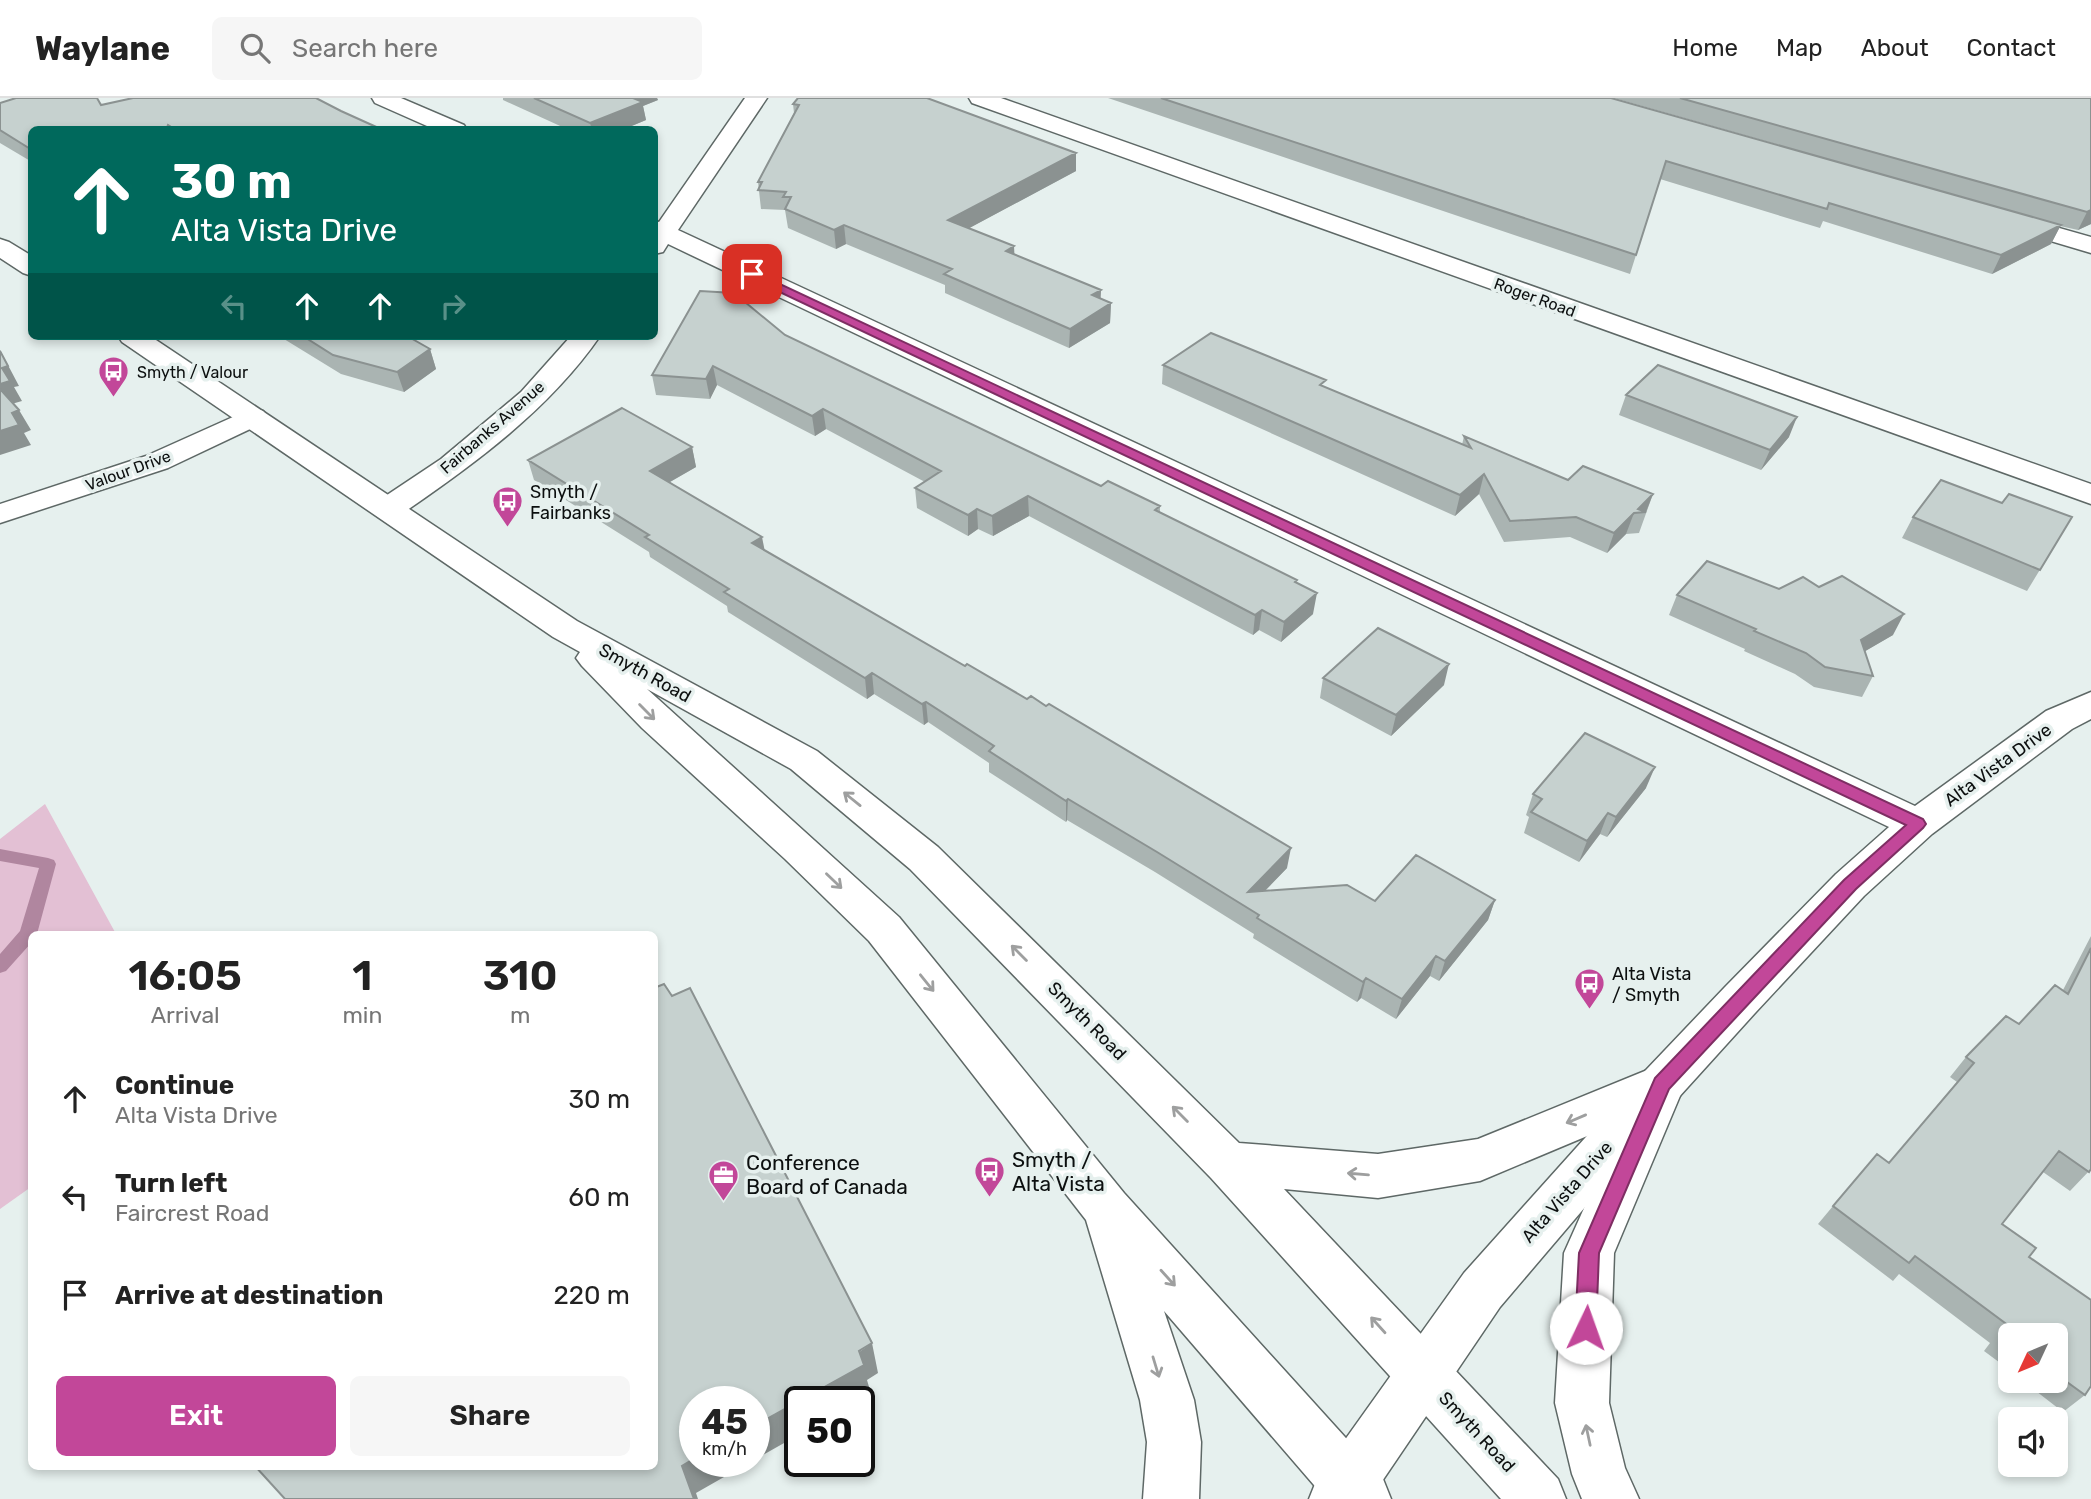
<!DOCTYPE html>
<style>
:root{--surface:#fff;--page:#f6f6f6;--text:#222;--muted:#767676;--line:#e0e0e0;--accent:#c24799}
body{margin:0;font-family:Rubik,sans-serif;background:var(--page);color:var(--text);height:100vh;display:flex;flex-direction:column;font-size:26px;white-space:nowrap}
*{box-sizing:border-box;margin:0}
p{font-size:23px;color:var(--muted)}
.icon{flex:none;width:38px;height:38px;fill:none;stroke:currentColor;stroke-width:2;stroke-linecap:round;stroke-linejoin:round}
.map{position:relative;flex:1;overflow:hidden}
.sheet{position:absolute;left:28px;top:833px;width:630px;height:539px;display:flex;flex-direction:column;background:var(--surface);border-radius:10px;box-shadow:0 4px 10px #0003}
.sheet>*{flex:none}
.guide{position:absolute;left:28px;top:28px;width:630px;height:214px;border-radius:10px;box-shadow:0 4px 10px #0003;background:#00695c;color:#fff;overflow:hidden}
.needle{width:46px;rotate:226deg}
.controls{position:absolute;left:1998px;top:1225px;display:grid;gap:14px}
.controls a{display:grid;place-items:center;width:70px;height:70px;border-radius:10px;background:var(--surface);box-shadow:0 4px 10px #0003;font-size:35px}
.speed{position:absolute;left:679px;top:1288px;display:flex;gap:14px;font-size:35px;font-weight:700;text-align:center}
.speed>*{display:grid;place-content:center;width:91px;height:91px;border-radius:50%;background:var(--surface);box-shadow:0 4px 10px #0003;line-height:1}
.speed small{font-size:18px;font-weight:400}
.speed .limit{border:4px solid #111;border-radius:10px;background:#fff;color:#111}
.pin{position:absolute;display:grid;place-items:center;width:60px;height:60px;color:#fff;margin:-30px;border-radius:14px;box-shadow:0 4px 10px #0006}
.me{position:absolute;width:77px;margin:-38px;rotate:3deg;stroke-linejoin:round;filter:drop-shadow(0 0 5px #0008)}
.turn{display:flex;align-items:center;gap:24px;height:147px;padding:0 28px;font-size:32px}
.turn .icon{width:91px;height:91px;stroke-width:2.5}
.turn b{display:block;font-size:49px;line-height:60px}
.lanes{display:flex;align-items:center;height:66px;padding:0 28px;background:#0003;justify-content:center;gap:35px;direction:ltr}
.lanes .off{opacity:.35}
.eta{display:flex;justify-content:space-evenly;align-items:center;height:119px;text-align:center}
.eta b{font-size:42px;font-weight:600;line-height:49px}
.button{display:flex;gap:14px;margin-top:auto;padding:14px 28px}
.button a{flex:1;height:80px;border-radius:10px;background:var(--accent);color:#fff;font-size:28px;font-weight:600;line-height:80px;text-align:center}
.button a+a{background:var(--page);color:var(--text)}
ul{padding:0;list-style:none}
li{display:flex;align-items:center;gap:21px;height:98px;padding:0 28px}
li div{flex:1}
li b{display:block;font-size:26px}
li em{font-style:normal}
header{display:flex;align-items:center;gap:42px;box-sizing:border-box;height:98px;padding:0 35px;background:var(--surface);border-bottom:2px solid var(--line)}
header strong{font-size:33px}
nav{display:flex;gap:38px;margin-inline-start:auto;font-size:24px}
.search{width:490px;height:63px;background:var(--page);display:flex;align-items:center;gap:18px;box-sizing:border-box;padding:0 24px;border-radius:10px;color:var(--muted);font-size:26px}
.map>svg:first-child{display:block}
.green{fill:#e3c0d4}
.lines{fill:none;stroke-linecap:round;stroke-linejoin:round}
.stream{fill:#b0869f;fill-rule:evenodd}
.minor-casing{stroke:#5e6866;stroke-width:3}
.major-casing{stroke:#5e6866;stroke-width:3}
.minor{fill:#fff;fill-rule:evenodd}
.major{fill:#fff;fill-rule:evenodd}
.wall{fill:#aab4b2}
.shaded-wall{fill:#8b9291}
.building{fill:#c6d1cf;stroke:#8b9291;stroke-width:2}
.oneway{stroke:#9e9f9f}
.route{fill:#c24799;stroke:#7e2e63;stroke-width:2}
.labels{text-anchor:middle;stroke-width:7;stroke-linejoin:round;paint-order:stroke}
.far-street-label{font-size:16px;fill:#0c0f0f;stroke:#e6f0ee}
.far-poi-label{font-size:16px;fill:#0c0f0f;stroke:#e6f0ee;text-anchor:start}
.poi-label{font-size:18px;fill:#0c0f0f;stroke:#e6f0ee;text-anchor:start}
.street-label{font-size:18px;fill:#0c0f0f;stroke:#e6f0ee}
.near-poi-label{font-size:21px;fill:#0c0f0f;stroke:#e6f0ee;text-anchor:start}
</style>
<header>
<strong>Waylane</strong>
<div class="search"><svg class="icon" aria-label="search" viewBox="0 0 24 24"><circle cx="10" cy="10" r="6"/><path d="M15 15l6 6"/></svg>Search here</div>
<nav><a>Home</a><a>Map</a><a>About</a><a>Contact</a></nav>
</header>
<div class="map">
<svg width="2091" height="1401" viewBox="0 0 2091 1401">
<rect width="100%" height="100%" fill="#e6f0ee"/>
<path class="green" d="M45 706 116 836H32L31 1089 0 1111V741Z"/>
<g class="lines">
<path class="stream" d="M0 751 48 760 54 762 56 766 37 836H32V844L6 873 0 875V856L20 833 39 770 0 763Z"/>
<defs>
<path id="minor" d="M372 0H401L464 27 467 32H436L375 5Z
M745 0H767L678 132 1915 708 2046 613 2091 594V621L2072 631 1932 736 1864 798 1755 915 1678 1000 1500 1209 1370 1401H1309L1317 1381 1464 1175 1646 972 1725 889 1836 776 1889 729 668 146 663 154 654 156V123L659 124Z
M969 0H1001L2091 386V406L972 5Z
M2006 115 2091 139V155L1997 127 1994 122 1997 117Z
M571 238H600C549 312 473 367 400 417L389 419 378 417 373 410 378 403 441 361 521 294Z
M253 310 263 313 268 319 263 325 168 370 0 425V406L146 358Z"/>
<path id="major" d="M0 141 9 144 32 158V178L23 175 0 160Z
M118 238H150L577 523 817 653 938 749 1239 1045 1378 1056 1478 1041 1662 966 1678 972 1685 986 1614 1155 1609 1305 1625 1370 1639 1401H1582L1572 1376 1555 1305 1564 1155 1623 1023 1480 1083 1378 1100 1284 1091 1558 1381 1566 1401H1501L1211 1080 910 771 791 671 647 591 899 819 1124 1095 1383 1381 1391 1401H1326L1164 1213 1194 1302 1201 1344 1199 1401H1143L1147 1344 1140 1302 1086 1122 869 843 785 761 642 630 582 568 576 560 580 554 553 539 122 244Z"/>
</defs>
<use href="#minor" class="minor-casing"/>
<use href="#major" class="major-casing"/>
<use href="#minor" class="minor"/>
<use href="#major" class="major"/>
</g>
<path class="wall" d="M503 0H657L658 2 643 8 646 22 622 32H569L503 2Z
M798 0 1076 73 969 130 1014 148V156L1101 192 1100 201 1111 205 1110 225 1069 250 945 195V187L846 146 836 151 788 130 785 112 761 111 758 84 794 15 793 6Z
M1108 0H1611L1962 99 1614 0H2091V126L2078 132 2060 128 2051 146 1992 176 1823 123 1820 130 1660 81 1630 176Z
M0 5 341 13 383 32H32V64L0 45Z
M785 237 1101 388 1160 408V414L1297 485 1313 516 1281 544 1259 532 1253 537 1029 418 993 438 978 431 968 438 917 410 915 390 925 384 826 331 815 338 717 287 710 301 656 297 652 277Z
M283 238H407L430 251 436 271 404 294 341 276 284 241Z
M1163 267 1325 289 1462 347 1464 338 1568 382 1653 396 1639 435 1626 436 1607 455 1570 439 1504 444 1479 396 1455 418 1162 286Z
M1626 297 1789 339 1761 372 1619 317Z
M692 349 696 369 670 384 764 452 1287 770 1265 793 1375 803 1495 802 1488 822 1439 883 1430 878 1396 921 1361 900 1357 904 1253 840 1254 836 1155 774 1067 722 1066 724 989 674V665L928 624 924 627 874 596 867 601 728 514 727 508 650 459 649 454 534 382 528 362Z
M2002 405 2072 419 2027 493 1902 440 1913 419Z
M1677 497 1893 537 1865 553 1873 578 1862 599 1814 589 1795 576 1744 553 1745 551 1669 517Z
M1323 580 1444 587 1391 638 1320 600Z
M1646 690 1607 739 1600 736 1579 764 1524 735 1529 719 1526 717 1533 696Z
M2091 838V1071L2070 1093 2043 1074 2002 1126 2029 1159 2085 1297 2063 1314 2023 1283H2056V1237H2011V1273L1984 1253 1990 1245 1899 1176 1893 1183 1818 1126 1833 1108 1889 1065 1957 984 1950 979 1966 959 2019 926 2063 892Z"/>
<path class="shaded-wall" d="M625 0H657L658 2 643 8 646 22 622 32H592L590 25Z
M1076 55V73L949 141 948 122Z
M2091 112V126L2078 132 2087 114Z
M844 127 846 146 836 151 834 132Z
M2061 127 2051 146 1992 176 2001 157Z
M1014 148 1015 167 1006 153Z
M1101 192 1100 212 1092 197Z
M1111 205 1110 225 1069 250 1070 231Z
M430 251 436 271 404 294 397 274Z
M0 252 19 288 14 289 22 303 8 307 0 293Z
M713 268 717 287 710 301 706 281Z
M823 311 826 331 815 338 812 318Z
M19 312 31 332 24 335 31 347 0 357V333L12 315Z
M1797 319 1789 339 1761 372 1770 352Z
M692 349 696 369 654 393 650 373Z
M1484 376 1479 396 1455 418 1460 397Z
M1653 396 1646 414 1638 411Z
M1028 398 1029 418 993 438 992 418Z
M977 411 978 431 968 438V417Z
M1634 415 1626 436 1607 455 1614 435Z
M762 439 766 459 752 445Z
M1317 495 1313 516 1281 544 1284 524Z
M1262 512 1259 532 1253 537 1255 517Z
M1904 516 1893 537 1850 562 1861 542Z
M1449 566 1444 587 1391 638 1396 617Z
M872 575 874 596 867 601 865 580Z
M926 604 928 624 924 627 922 606Z
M1655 669 1646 690 1607 739 1616 719Z
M1068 701 1067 722 1066 724V703Z
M1608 715 1600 736 1579 764 1587 743Z
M1291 750 1287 770 1248 810V794Z
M1495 802 1488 822 1439 883 1445 863Z
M1436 858 1430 878 1396 921 1402 901Z
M1366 880 1361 900 1357 904 1363 884Z
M872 1245 878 1275 867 1282 871 1296 858 1304H800V1336L754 1362V1328Z
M695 1360V1363H752L696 1395 698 1401H694L682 1368Z"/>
<path class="building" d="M16 0H97L101 7 133 0H316L341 13 383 32H176L168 27 166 32H32V52L0 32V5Z
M534 0H633L643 4 590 25Z
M798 0H927L1076 55 948 122 1014 148 1006 153 1101 192 1092 197 1111 205 1070 231 944 176 952 171 844 127 834 132 785 111 791 99H783L786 94 758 92 762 84H758L799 7 793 6Z
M1161 0H1611L2061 127 2001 157 1829 105 1827 111 1666 63 1636 157Z
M1680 0H2091V112L2087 114Z
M700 193 734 195 785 237 1101 388 1108 383 1160 408 1155 412 1297 482 1295 484 1317 495 1284 524 1262 512 1255 517 1028 398 992 418 977 411 968 417 915 390 941 373 823 311 812 318 713 268 706 281 652 277Z
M1211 235 1326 282 1320 287 1471 350 1464 338 1568 382 1583 368 1653 396 1638 411 1646 414 1634 415 1614 435 1576 419 1510 423 1484 376 1460 397 1163 267Z
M303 238H407L430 251 397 274 333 257Z
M0 253 8 268 2 270 10 283 0 286Z
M1658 267 1797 319 1770 352 1626 297Z
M0 291 19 312 12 315 19 327 0 333Z
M622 310 692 349 650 373 762 439 752 445 965 568 967 566 1027 601 1031 598 1046 608 1049 606 1291 750 1248 794 1347 787 1375 803 1416 757 1495 802 1445 863 1436 858 1402 901 1366 880 1363 884 1257 820 1259 817 1157 754 1068 701 1066 703 989 653 994 648 926 604 922 606 872 575 865 580 724 494 729 491 645 439 649 437 528 362Z
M1941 382 2002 405 2009 396 2072 419 2040 472 1913 419Z
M1707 463 1779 491 1803 479 1819 489 1842 478 1904 516 1861 542 1873 578 1825 569 1806 555 1754 533 1756 531 1677 497Z
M1378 530 1449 566 1396 617 1323 580Z
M1585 635 1655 669 1616 719 1608 715 1587 743 1531 714 1542 701 1533 696Z
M2091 850V1071L2089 1074 2059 1053 2002 1126 2036 1150 2029 1159 2091 1202V1288L2085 1297 2056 1276V1237H2011V1242L2003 1236 2009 1228 1915 1158 1909 1165 1833 1108 1877 1056 1889 1065 1974 965 1966 959 2006 918 2019 926 2055 887 2068 896Z
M664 886 672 898 690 890 872 1245 859 1253 864 1267 754 1328V1304H695V1360L682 1368 694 1401H285L255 1368H654V890Z"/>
<defs><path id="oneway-shaft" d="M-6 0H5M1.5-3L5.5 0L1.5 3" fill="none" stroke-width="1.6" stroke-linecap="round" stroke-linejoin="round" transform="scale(1.75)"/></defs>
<g class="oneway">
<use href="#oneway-shaft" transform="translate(647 614) rotate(45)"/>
<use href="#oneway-shaft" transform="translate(852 701) rotate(-141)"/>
<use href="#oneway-shaft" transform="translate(834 783) rotate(44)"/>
<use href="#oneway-shaft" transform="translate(1019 855) rotate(-135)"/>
<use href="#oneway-shaft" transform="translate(927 885) rotate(51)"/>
<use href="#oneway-shaft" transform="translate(1180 1016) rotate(-135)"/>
<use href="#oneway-shaft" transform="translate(1576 1021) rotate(157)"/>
<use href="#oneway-shaft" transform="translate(1358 1076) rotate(-175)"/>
<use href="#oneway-shaft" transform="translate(1168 1180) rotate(48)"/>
<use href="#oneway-shaft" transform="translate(1378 1227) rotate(-132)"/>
<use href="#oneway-shaft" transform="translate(1156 1269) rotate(73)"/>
<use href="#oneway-shaft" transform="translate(1588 1337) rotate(-102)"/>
</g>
<path class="route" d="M752 173 1923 721 1926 726 1923 730 1856 791 1669 991 1599 1155 1596 1230 1593 1237 1586 1240 1578 1237 1575 1230 1579 1155 1655 980 1844 782 1906 727 748 179 747 176Z"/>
<defs>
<symbol id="bus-pin" viewBox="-11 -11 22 30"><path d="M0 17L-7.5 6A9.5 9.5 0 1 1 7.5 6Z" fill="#c24799" stroke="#e6f0ee"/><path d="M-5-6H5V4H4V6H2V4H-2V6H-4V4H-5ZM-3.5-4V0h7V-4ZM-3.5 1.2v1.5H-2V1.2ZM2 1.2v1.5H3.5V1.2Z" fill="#fff"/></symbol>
<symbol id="office-pin" viewBox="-11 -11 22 30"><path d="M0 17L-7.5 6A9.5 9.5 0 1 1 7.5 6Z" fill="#c24799" stroke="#e6f0ee"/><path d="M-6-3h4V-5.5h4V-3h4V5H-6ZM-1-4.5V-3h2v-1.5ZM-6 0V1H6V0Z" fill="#fff"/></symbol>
</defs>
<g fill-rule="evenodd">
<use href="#bus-pin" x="96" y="256" width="35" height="47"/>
<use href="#bus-pin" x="490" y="386" width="35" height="47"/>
<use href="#bus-pin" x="1572" y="868" width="35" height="47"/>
<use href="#bus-pin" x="972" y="1056" width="35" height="47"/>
<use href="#office-pin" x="706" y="1060" width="35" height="47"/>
</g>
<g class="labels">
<g class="far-street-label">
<text transform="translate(1535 199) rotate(20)" y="6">Roger Road</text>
<text transform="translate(492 329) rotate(-41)" y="6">Fairbanks Avenue</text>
<text transform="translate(128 372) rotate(-20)" y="6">Valour Drive</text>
</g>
<g class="far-poi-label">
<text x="137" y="280">Smyth / Valour</text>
</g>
<g class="poi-label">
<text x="530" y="400">Smyth /<tspan x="530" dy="21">Fairbanks</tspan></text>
<text x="1612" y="882">Alta Vista<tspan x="1612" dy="21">/ Smyth</tspan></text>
</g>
<g class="street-label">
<text transform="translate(645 575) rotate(29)" y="6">Smyth Road</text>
<text transform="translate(1998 667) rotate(-36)" y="6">Alta Vista Drive</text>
<text transform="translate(1087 923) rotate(45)" y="6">Smyth Road</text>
<text transform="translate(1567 1094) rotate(-49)" y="6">Alta Vista Drive</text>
<text transform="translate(1477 1334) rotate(47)" y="6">Smyth Road</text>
</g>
<g class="near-poi-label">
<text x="1012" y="1069">Smyth /<tspan x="1012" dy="24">Alta Vista</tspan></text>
<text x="746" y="1072">Conference<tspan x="746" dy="24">Board of Canada</tspan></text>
</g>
</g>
</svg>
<div class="controls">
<a><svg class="needle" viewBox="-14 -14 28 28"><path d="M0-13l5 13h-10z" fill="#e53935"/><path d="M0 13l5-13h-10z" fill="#767676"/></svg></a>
<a><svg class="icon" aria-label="sound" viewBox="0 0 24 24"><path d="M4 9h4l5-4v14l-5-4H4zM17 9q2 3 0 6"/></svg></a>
</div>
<div class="speed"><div>45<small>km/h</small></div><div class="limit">50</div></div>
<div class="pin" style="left:752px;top:176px;background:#d93025"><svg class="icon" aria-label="arrive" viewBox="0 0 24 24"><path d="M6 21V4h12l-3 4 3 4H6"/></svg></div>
<svg class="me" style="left:1586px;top:1230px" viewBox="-20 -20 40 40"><circle r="19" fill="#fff"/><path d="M0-13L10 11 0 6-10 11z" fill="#c24799"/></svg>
<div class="guide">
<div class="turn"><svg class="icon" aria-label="ahead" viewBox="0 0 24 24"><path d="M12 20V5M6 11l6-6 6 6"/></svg><div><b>30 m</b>Alta Vista Drive</div></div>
<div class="lanes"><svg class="icon off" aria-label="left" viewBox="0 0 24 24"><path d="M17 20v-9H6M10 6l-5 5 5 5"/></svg><svg class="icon" aria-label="ahead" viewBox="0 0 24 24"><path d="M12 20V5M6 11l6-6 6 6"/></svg><svg class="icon" aria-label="ahead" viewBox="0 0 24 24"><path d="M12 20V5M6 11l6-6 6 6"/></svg><svg class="icon off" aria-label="right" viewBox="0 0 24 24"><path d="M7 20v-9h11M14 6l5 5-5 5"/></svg></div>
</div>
<section class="sheet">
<div class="eta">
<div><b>16:05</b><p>Arrival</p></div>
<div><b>1</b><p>min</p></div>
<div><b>310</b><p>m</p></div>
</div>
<ul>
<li><svg class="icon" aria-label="ahead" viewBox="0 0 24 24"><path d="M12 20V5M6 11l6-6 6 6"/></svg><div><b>Continue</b><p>Alta Vista Drive</p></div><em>30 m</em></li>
<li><svg class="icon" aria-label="left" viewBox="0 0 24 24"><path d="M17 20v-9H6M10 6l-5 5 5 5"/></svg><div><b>Turn left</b><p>Faircrest Road</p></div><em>60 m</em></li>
<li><svg class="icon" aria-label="arrive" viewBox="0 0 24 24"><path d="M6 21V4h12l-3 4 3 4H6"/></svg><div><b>Arrive at destination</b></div><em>220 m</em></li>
</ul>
<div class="button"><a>Exit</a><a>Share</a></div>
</section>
</div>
